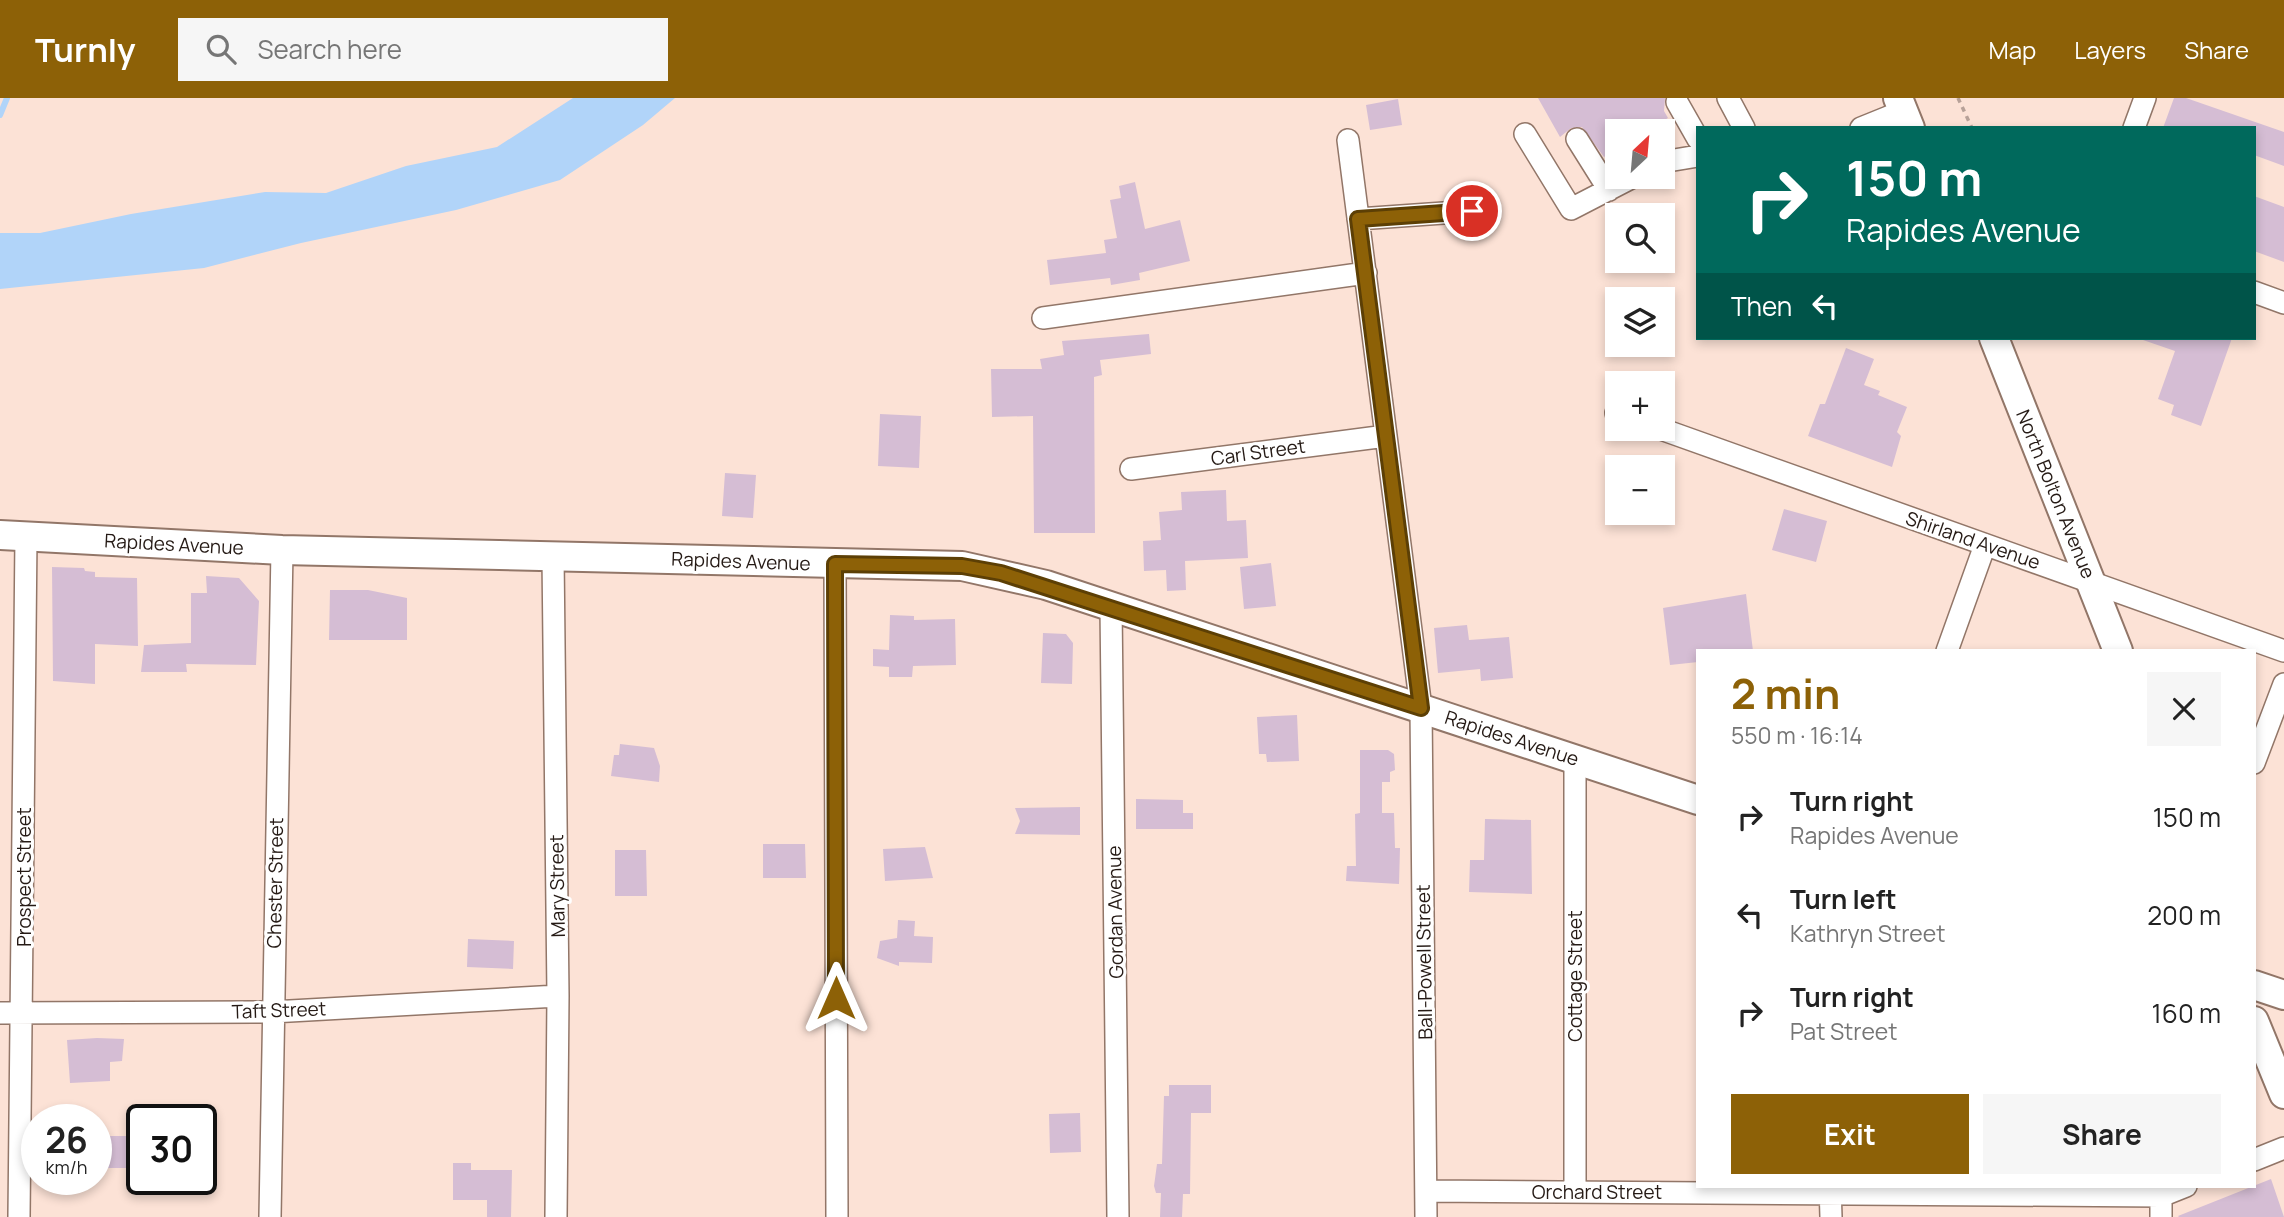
<!DOCTYPE html>
<meta charset="utf-8">
<style>
:root{--surface:#fff;--page:#f6f6f6;--text:#222;--muted:#767676;--accent:#8d6107}
body{margin:0;font-family:Manrope,sans-serif;background:var(--page);color:var(--text);height:100vh;display:flex;flex-direction:column;font-size:26px;white-space:nowrap}
*{box-sizing:border-box;margin:0}
p{font-size:23px;color:var(--muted)}
.icon{flex:none;width:38px;height:38px;fill:none;stroke:currentColor;stroke-width:2;stroke-linecap:round;stroke-linejoin:round}
.map{position:relative;flex:1;overflow:hidden}
.details{position:absolute;left:1696px;top:551px;width:560px;height:539px;display:flex;flex-direction:column;background:var(--surface);border-radius:0px;box-shadow:0 4px 10px #0003}
.details>*{flex:none}
.banner{position:absolute;left:1696px;top:28px;width:560px;height:214px;border-radius:0px;box-shadow:0 4px 10px #0003;background:#00695c;color:#fff;overflow:hidden}
.needle{width:46px;rotate:26deg}
.buttons{position:absolute;left:1605px;top:21px;display:grid;gap:14px}
.buttons a{display:grid;place-items:center;width:70px;height:70px;border-radius:0px;background:var(--surface);box-shadow:0 4px 10px #0003;font-size:35px}
.speed{position:absolute;left:21px;top:1006px;display:flex;gap:14px;font-size:35px;font-weight:700;text-align:center}
.speed>*{display:grid;place-content:center;width:91px;height:91px;border-radius:50%;background:var(--surface);box-shadow:0 4px 10px #0003;line-height:1}
.speed small{font-size:18px;font-weight:400}
.speed .limit{border:4px solid #111;border-radius:10px;background:#fff;color:#111}
.pin{position:absolute;display:grid;place-items:center;width:60px;height:60px;color:#fff;margin:-30px;border:4px solid #fff;border-radius:50%;box-shadow:0 2px 7px #0007}
.me{position:absolute;width:77px;margin:-38px;rotate:0deg;stroke-linejoin:round;filter:drop-shadow(0 0 5px #0008)}
.turn{display:flex;align-items:center;gap:24px;height:147px;padding:0 35px;font-size:32px}
.turn .icon{width:91px;height:91px;stroke-width:2.5}
.turn b{display:block;font-size:49px;line-height:60px}
.then{display:flex;align-items:center;height:66px;padding:0 35px;background:#0003;gap:14px;font-size:26px}
.round{display:grid;place-items:center;flex:none;width:74px;height:74px;border-radius:0px;background:var(--page)}
.head{display:flex;align-items:center;justify-content:space-between;height:119px;padding:0 35px}
h1{font-size:42px;font-weight:700;line-height:52px;color:var(--accent)}
.cta{display:flex;gap:14px;margin-top:auto;padding:14px 35px}
.cta a{flex:1;height:80px;border-radius:0px;background:var(--accent);color:#fff;font-size:28px;font-weight:700;line-height:80px;text-align:center}
.cta a+a{background:var(--page);color:var(--text)}
ul{padding:0;list-style:none}
li{display:flex;align-items:center;gap:21px;height:98px;padding:0 35px}
li div{flex:1}
li b{display:block;font-size:26px}
li em{font-style:normal}
header{display:flex;align-items:center;gap:42px;box-sizing:border-box;height:98px;padding:0 35px;background:var(--accent);color:#fff}
header strong{font-size:33px}
nav{display:flex;gap:38px;margin-inline-start:auto;font-size:24px}
.search{width:490px;height:63px;background:var(--page);display:flex;align-items:center;gap:18px;box-sizing:border-box;padding:0 24px;border-radius:0px;color:var(--muted);font-size:26px}
.map>svg:first-child{display:block}
.water{fill:#b1d4f9}
.lines{fill:none;stroke-linecap:round;stroke-linejoin:round}
.stream{stroke:#b1d4f9;stroke-width:6}
.building{fill:#d5bdd4}
.minor-casing{stroke:#927668;stroke-width:24}
.major-casing{stroke:#927668;stroke-width:32}
.path{stroke:#b7a198;stroke-width:3.5;stroke-dasharray:5 5;stroke-linecap:butt}
.minor{stroke:#fff;stroke-width:21}
.major{stroke:#fff;stroke-width:28}
.route-casing{stroke:#5c3f05;stroke-width:18}
.route{stroke:#8d6107;stroke-width:12}
.labels{text-anchor:middle;stroke-width:6;stroke-linejoin:round;paint-order:stroke}
.street-label{font-size:19px;fill:#251a15;stroke:#fff}
</style>
<header>
<strong>Turnly</strong>
<div class="search"><svg class="icon" aria-label="search" viewBox="0 0 24 24"><circle cx="10" cy="10" r="6"/><path d="M15 15l6 6"/></svg>Search here</div>
<nav><a>Map</a><a>Layers</a><a>Share</a></nav>
</header>
<div class="map">
<svg width="2284" height="1119" viewBox="0 0 2284 1119">
<rect width="100%" height="100%" fill="#fce2d6"/>
<path class="water" d="M573 0H675L643 27 560 82 456 112 301 145 204 170 0 191V135H40L131 116 265 94 326 95 406 68 497 49Z"/>
<g class="lines">
<path class="stream" d="M0 17 7 0"/>
</g>
<path class="building" d="M1538 0H1665L1664 13 1668 20 1646 33H1617V51L1604 59 1582 29 1571 30 1560 39Z
M2174 0H2186L2284 34V68L2254 57V30H2163Z
M1398 1 1402 27 1370 32 1366 7Z
M1135 84 1145 131 1180 122 1190 163 1139 175 1140 182 1111 187 1110 180 1050 187 1047 162 1106 155 1104 142 1117 140 1110 102 1121 100 1119 88Z
M2254 98 2284 109V164L2254 153Z
M1149 236 1151 256 1100 262 1102 277 1094 279 1095 435H1034L1033 318 992 319 991 271H1042L1040 261 1064 257 1062 243Z
M2143 240H2232L2201 328 2171 317 2174 307 2158 301 2175 253 2143 242Z
M1846 250 1874 261 1864 287 1880 293 1878 297 1907 309 1897 334 1901 338 1892 369 1808 338 1820 306H1825Z
M880 316 921 318 919 370 878 368Z
M725 375 756 377 753 420 722 418Z
M1226 392 1227 423 1246 422 1248 460 1185 463 1186 492 1167 493 1166 472 1144 473 1143 443 1161 442 1159 414 1182 412 1181 394Z
M1784 411 1827 423 1816 464 1772 452Z
M1271 465 1276 508 1244 511 1240 469Z
M52 469 84 470 85 473 95 474V479L137 480 138 548 95 546V586L53 583Z
M206 478 239 480 259 503 256 567 186 566 187 574H141L144 547 191 545V495H207Z
M330 492H368L407 500V542H329Z
M1746 496 1753 553H1698V564L1670 567 1663 510Z
M890 517 914 518V522L955 521 956 567 913 568 912 579H889V569L873 568V551L889 552Z
M1467 527 1469 542 1509 539 1513 580 1481 583 1480 571 1438 575 1434 530Z
M1043 535 1066 536 1073 545 1072 586 1041 585Z
M1297 617 1299 663 1267 664 1266 656H1259L1257 619Z
M620 646 654 650 660 668 659 684 611 678 614 657H619Z
M1360 652H1388L1394 656 1395 672 1390 674V684H1382V715H1394L1395 750H1400L1399 786 1346 783 1347 768H1356L1355 716 1360 715Z
M1136 701 1183 702V715H1193V731H1136Z
M1080 709V737L1015 736 1020 723 1015 710Z
M1485 721 1531 722 1532 796 1469 794 1470 762H1484Z
M763 746H805L806 780H763Z
M925 749 933 780 885 783 883 751Z
M615 752H646L647 798H615Z
M898 822 915 823 914 838 933 839 932 865 899 864V868L877 860 880 843 897 840Z
M468 841 514 843 513 871 467 869Z
M97 940 124 941 122 963 110 964V983L70 985 67 942Z
M1169 987H1211V1015H1191L1190 1096H1183L1182 1119H1160L1161 1095H1156L1154 1088 1157 1066H1162L1164 998H1169Z
M1080 1015 1081 1054 1050 1055 1049 1016Z
M96 1038H132V1070H96Z
M453 1065H471V1072H512L511 1119H487V1102H453Z
M2271 1081 2284 1119H2179L2178 1118Z"/>
<g class="lines">
<defs>
<path id="minor" d="M1728 0 1744 30
M1677 4 1698 41
M1861 30 1903 13
M2134 30 2145 0
M1525 36 1571 111 1633 79
M1577 41 1609 92
M1348 42 1421 610 1426 1119
M1662 64 1698 58
M1358 121 1472 113
M2254 194 2284 205
M1043 220 1366 175
M1616 315H1617
M1661 331 2284 553
M1131 371 1386 338
M553 458 558 898 556 1119
M835 465 837 1119
M1111 509 1118 1119
M1947 553 1985 447
M2254 665 2284 586
M0 915 272 914 558 898
M2254 1062 2284 1050
M1830 1088 1831 1119
M1427 1093 2161 1098 2186 1088
M1575 1094V661
M19 1119 26 439
M270 1119 282 452
M2161 1119V1088"/>
<path id="major" d="M1898 0 1910 30
M1994 240 2118 553
M0 437 282 452 962 468 1046 487 1698 702
M2254 887 2284 897
M2254 923 2284 996"/>
</defs>
<use href="#minor" class="minor-casing"/>
<use href="#major" class="major-casing"/>
<path class="path" d="M1958 0 1972 30"/>
<use href="#minor" class="minor"/>
<use href="#major" class="major"/>
</g>
<g class="lines">
<defs>
<path id="route" d="M836 900 835 466 962 468 1001 475 1421 610 1358 121 1472 113"/>
</defs>
<use href="#route" class="route-casing"/>
<use href="#route" class="route"/>
</g>
<g class="labels">
<g class="street-label">
<text transform="translate(1258 354) rotate(-8)" y="7">Carl Street</text>
<text transform="translate(2056 396) rotate(68)" y="7">North Bolton Avenue</text>
<text transform="translate(1973 442) rotate(19)" y="7">Shirland Avenue</text>
<text transform="translate(174 446) rotate(3)" y="7">Rapides Avenue</text>
<text transform="translate(741 463) rotate(2)" y="7">Rapides Avenue</text>
<text transform="translate(1512 640) rotate(18)" y="7">Rapides Avenue</text>
<text transform="translate(24 779) rotate(-90)" y="7">Prospect Street</text>
<text transform="translate(275 785) rotate(-89)" y="7">Chester Street</text>
<text transform="translate(557 788) rotate(-91)" y="7">Mary Street</text>
<text transform="translate(1115 814) rotate(-91)" y="7">Gordan Avenue</text>
<text transform="translate(1424 864) rotate(-91)" y="7">Ball-Powell Street</text>
<text transform="translate(1575 878) rotate(-90)" y="7">Cottage Street</text>
<text transform="translate(279 912) rotate(-2)" y="7">Taft Street</text>
<text x="1597" y="1101">Orchard Street</text>
</g>
</g>
</svg>
<div class="buttons">
<a><svg class="needle" viewBox="-14 -14 28 28"><path d="M0-13l5 13h-10z" fill="#e53935"/><path d="M0 13l5-13h-10z" fill="#767676"/></svg></a>
<a><svg class="icon" aria-label="search" viewBox="0 0 24 24"><circle cx="10" cy="10" r="6"/><path d="M15 15l6 6"/></svg></a>
<a><svg class="icon" aria-label="layers" viewBox="0 0 24 24"><path d="M12 4l9 5-9 5-9-5zM3 14l9 5 9-5"/></svg></a>
<a>+</a>
<a>−</a>
</div>
<div class="speed"><div>26<small>km/h</small></div><div class="limit">30</div></div>
<div class="pin" style="left:1472px;top:113px;background:#d93025"><svg class="icon" aria-label="arrive" viewBox="0 0 24 24"><path d="M6 21V4h12l-3 4 3 4H6"/></svg></div>
<svg class="me" style="left:836px;top:900px" viewBox="-20 -20 40 40"><path d="M0-17L14 15 0 8-14 15z" fill="#8d6107" stroke="#fff" stroke-width="4"/></svg>
<div class="banner">
<div class="turn"><svg class="icon" aria-label="right" viewBox="0 0 24 24"><path d="M7 20v-9h11M14 6l5 5-5 5"/></svg><div><b>150 m</b>Rapides Avenue</div></div>
<div class="then">Then<svg class="icon" aria-label="left" viewBox="0 0 24 24"><path d="M17 20v-9H6M10 6l-5 5 5 5"/></svg></div>
</div>
<section class="details">
<div class="head"><div><h1>2 min</h1><p>550 m · 16:14</p></div><a class="round"><svg class="icon" aria-label="close" viewBox="0 0 24 24"><path d="M6 6l12 12M18 6L6 18"/></svg></a></div>
<ul>
<li><svg class="icon" aria-label="right" viewBox="0 0 24 24"><path d="M7 20v-9h11M14 6l5 5-5 5"/></svg><div><b>Turn right</b><p>Rapides Avenue</p></div><em>150 m</em></li>
<li><svg class="icon" aria-label="left" viewBox="0 0 24 24"><path d="M17 20v-9H6M10 6l-5 5 5 5"/></svg><div><b>Turn left</b><p>Kathryn Street</p></div><em>200 m</em></li>
<li><svg class="icon" aria-label="right" viewBox="0 0 24 24"><path d="M7 20v-9h11M14 6l5 5-5 5"/></svg><div><b>Turn right</b><p>Pat Street</p></div><em>160 m</em></li>
</ul>
<div class="cta"><a>Exit</a><a>Share</a></div>
</section>
</div>
